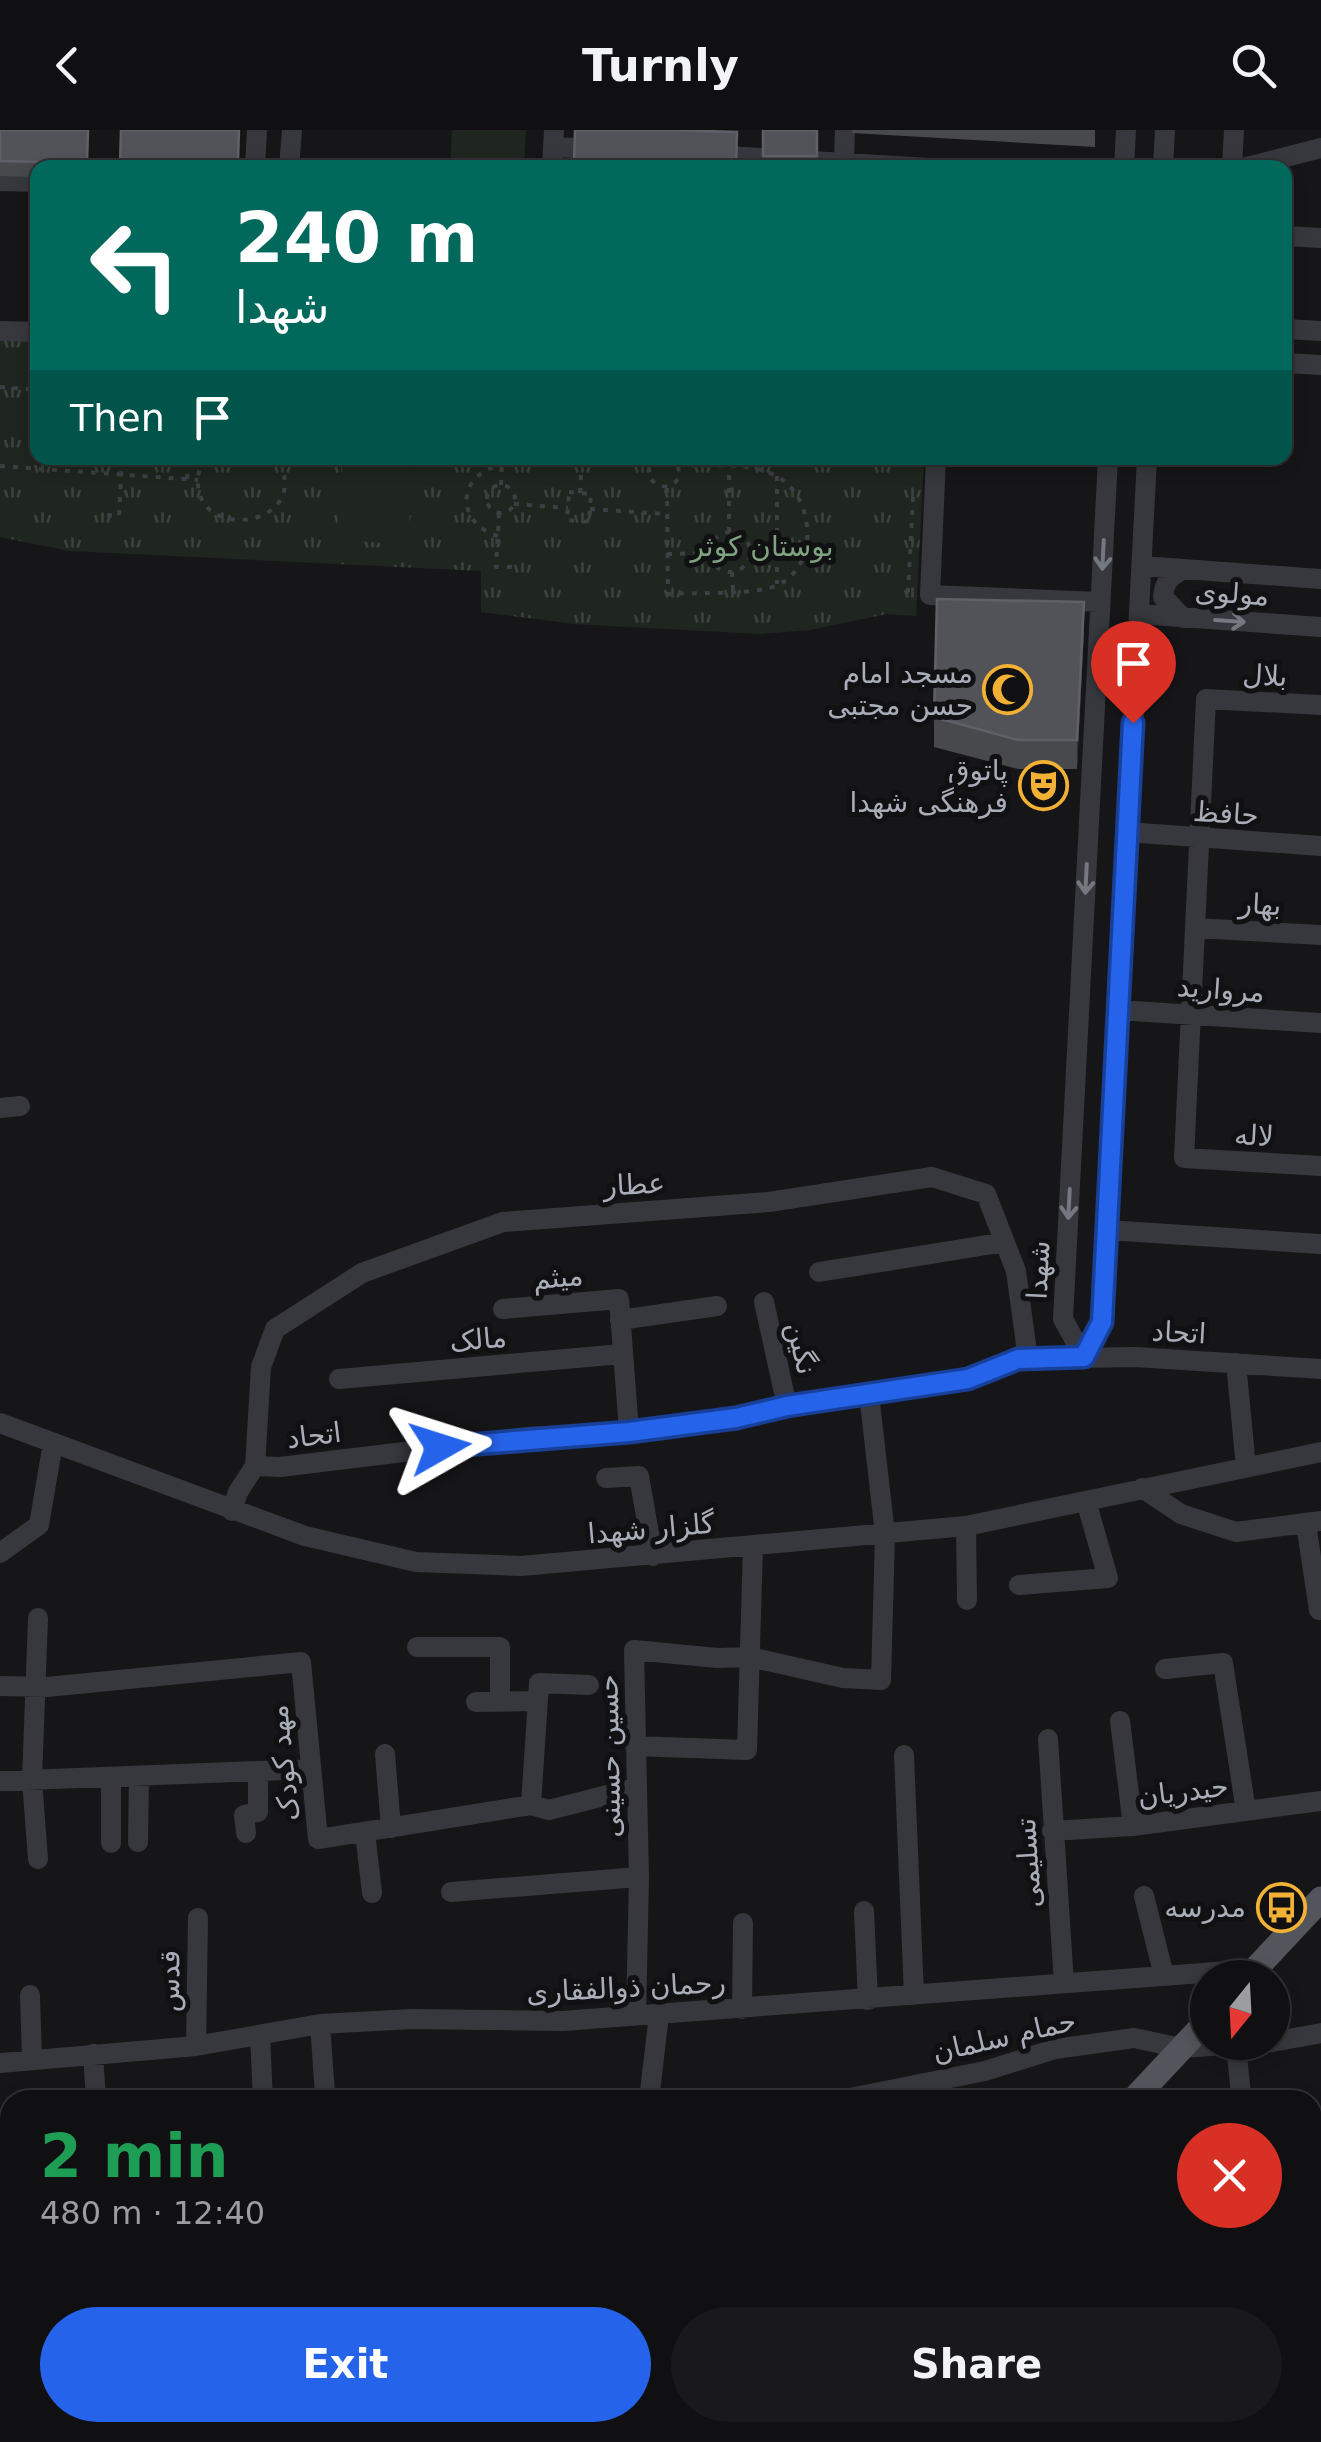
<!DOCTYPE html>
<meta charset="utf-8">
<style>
:root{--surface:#101012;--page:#19191b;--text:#f1f3f6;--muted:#9c9d9f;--line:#303032;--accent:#2563eb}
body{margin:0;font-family:"DejaVu Sans","Noto Naskh Arabic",sans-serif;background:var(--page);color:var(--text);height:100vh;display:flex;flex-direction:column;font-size:38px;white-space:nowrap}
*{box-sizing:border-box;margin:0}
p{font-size:32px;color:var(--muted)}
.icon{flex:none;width:55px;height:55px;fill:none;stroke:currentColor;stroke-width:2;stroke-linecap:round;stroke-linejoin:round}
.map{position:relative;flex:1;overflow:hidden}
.drawer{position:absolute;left:0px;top:1960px;width:1322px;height:352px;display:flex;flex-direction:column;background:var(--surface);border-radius:30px 30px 0 0;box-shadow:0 5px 15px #0003,0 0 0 2px var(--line)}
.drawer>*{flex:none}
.hud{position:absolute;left:30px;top:30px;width:1262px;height:305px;border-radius:20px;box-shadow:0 5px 15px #0003,0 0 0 2px var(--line);background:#00695c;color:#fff;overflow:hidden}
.needle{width:65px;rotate:198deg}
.fabs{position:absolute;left:1190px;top:1830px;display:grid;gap:20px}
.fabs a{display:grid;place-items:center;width:100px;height:100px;border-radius:50%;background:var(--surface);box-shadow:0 5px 15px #0003,0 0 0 2px var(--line);font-size:50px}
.pin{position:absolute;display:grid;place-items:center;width:85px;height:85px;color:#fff;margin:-102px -42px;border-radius:50% 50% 50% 0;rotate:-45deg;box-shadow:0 0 10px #0007}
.pin .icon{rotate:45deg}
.me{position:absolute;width:110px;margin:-55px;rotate:84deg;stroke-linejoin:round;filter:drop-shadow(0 0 8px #0008)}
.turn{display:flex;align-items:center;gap:35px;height:210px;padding:0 40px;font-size:45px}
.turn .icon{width:130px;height:130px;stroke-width:2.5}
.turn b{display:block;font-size:70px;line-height:85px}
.then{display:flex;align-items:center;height:95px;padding:0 40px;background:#0003;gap:20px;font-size:38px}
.round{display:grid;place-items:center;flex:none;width:105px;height:105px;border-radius:52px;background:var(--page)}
.overview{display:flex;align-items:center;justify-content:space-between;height:170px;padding:0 40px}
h1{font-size:60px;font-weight:700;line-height:75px;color:#1e9e55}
.cta{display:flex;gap:20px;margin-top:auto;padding:20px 40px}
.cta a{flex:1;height:115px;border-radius:60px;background:var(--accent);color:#fff;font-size:40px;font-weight:700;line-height:115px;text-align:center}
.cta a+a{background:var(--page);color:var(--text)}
header{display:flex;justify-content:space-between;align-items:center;height:130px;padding:0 40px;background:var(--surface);font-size:45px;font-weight:700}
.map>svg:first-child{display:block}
.grass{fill:url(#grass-tufts)}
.pitch{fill:#1e261f}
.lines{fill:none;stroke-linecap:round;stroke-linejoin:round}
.path{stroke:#3d3f44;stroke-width:4;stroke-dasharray:5 8;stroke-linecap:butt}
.minor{stroke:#37383d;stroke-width:20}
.major{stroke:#53555c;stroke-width:25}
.wall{fill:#47494d}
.shaded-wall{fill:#2f3033}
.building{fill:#525359;stroke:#5f6168;stroke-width:2.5}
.oneway{stroke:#757881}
.route-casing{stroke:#184099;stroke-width:25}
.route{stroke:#2563eb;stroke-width:18}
.labels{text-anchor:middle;stroke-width:10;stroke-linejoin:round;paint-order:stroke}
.park-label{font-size:28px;fill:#7fa381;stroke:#111113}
.street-label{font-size:28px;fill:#a8adb8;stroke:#111113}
.poi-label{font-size:28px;fill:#a8adb8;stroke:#111113;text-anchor:end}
</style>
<header><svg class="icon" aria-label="back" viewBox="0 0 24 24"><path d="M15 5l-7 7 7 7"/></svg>Turnly<svg class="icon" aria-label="search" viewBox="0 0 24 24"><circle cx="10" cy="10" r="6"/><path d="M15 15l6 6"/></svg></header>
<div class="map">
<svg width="1321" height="2312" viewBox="0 0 1321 2312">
<defs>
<pattern id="grass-tufts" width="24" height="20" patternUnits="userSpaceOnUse" patternTransform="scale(2.5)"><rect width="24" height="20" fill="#1e261f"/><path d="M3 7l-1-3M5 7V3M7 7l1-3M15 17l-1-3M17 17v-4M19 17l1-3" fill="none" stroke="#3c433d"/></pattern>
</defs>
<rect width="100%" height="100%" fill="#161618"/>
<path class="grass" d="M0 206 37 207 38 328H924L916 486 887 484 810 500 760 504 574 494 481 482V441L70 421 0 407Z"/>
<path class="pitch" d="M452 0H526L524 37H450Z
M343 328H415L407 415 336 409Z"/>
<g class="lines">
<path class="path" d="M0 257 38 260
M203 328C169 416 318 405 278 328
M658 328 649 337V347C667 370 692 346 671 328
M0 336 198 350
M777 346V454
M187 349 189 328
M487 369a14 14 0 1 1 28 0a14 14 0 1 1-28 0Z
M501 355 502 328
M667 358 668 464C697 462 742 465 769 458 819 446 818 370 778 347 751 331 709 337 679 335
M569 362 591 364 589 392 567 390Z
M580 363 582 328
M913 367 908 462 913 463
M514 374 568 378
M590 379 665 384
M499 383 496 437H519
M107 385 119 386 122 328
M729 402V338
M710 422a20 20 0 1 1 40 0a20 20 0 1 1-40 0Z
M498 406C454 393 457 343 502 335
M750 421 805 418
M667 424 710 423
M732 442 733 460"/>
<path class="minor" d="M553 17 601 19
M710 25 929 38
M844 33 845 0
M255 38 257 0
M289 38 292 0
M552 38 554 0
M1124 38 1126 0
M1163 38 1165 0
M1232 38 1234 0
M1243 38 1321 18
M0 51 38 52
M1285 106 1321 108
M1285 199 1321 201
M0 201 38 202
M1285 233 1321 235
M936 328 930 465 1100 472
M1108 328 1063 1189 1084 1227 1102 1192 1147 328
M1142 436 1321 449
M1139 484 1321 497
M1183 488 1163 467C1164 451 1171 446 1184 439
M1321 575 1206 569 1184 1028 1321 1036
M1127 702 1321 716
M1195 798 1321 805
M1118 880 1321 893
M0 978 20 976
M1107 1100 1321 1114
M819 1142 1005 1112
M764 1172 787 1276
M503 1179 619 1169 629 1301
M620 1190 717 1176
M1236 1233 1246 1337
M339 1249 622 1224
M0 1293 305 1406 416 1432 521 1436 966 1396 1321 1322
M255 1336 261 1237 275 1199 362 1143 503 1092 769 1072 932 1047 986 1064 1016 1141 1028 1229
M606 1348 639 1346 653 1426
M1142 1358 1181 1384 1236 1402 1321 1391
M232 1381 238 1362 255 1336 280 1337 527 1307 629 1301 736 1288 787 1276 968 1249 1017 1229 1135 1227 1321 1239
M1306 1394 1319 1480
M966 1396 967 1470
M0 1423 39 1395 53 1313
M1019 1455 1108 1448 1086 1371
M417 1517H500V1570
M1165 1539 1223 1533 1246 1681
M0 1556 47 1557 301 1532 318 1709 531 1675 549 1680 635 1658
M476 1572 537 1571
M1120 1591 1133 1696
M1048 1609 1064 1853
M635 1616 747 1620 753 1416
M385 1624 391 1698
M904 1625 914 1865
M0 1651 311 1639
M531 1675 539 1553 589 1555
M1052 1701 1133 1696 1321 1671
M365 1702 372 1763
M246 1703 244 1685 258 1682V1641
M138 1712 139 1646
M111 1713V1647
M38 1729 32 1650 38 1488
M451 1762 639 1747
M1144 1766 1164 1846
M864 1781 868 1870
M30 1865 32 1930
M742 1879 743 1793
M636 1886 639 1747 634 1520 717 1528 750 1527 843 1548 881 1550 885 1404 869 1264
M320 1894 325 1964
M260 1905 263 1970
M1272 1912 1321 1903
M1236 1915 1241 1965
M196 1916 198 1788
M93 1924 96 1970
M0 1933 196 1916 320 1894 412 1889 563 1891 1255 1839
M649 1970 659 1885
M840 1970 985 1941 1055 1919 1134 1908 1181 1918 1272 1912
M1312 2068 1321 2067
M9 2165 2 2100 10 2099
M1312 2248 1321 2244
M14 2302V2312
M552 2302 553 2312
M1218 2302 1221 2312
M1269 2302 1270 2312
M235 2312 236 2302
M1187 2312 1204 2302"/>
<path class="major" d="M1247 1848 1321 1769
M1133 1970 1208 1890
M804 2312 812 2305 822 2302"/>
</g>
<path class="wall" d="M0 0H88L87 38H38V47L0 46Z
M121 0 238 38H120Z
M575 0 737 2V38H574Z
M763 0H817V38H763Z
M852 0H1095V17L852 3Z
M1084 501 1077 639H1018L934 617V587Z"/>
<path class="shaded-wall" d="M1084 472V501L1077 639V610Z"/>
<path class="building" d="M0 0H88L87 33 0 31Z
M121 0H239L238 30 230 38 120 35Z
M575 0H673L737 2 736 38 574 32Z
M763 0H817V26H763Z
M937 469 1084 472 1077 610H1018L934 587Z"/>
<defs><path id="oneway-shaft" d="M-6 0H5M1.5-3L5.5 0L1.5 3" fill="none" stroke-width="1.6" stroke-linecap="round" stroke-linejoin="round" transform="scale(2.5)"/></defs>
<g class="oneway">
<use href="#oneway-shaft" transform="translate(1103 425) rotate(93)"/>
<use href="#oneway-shaft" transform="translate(1230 491) rotate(4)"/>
<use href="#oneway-shaft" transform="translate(1086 749) rotate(93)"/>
<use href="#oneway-shaft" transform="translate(1069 1074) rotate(93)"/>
</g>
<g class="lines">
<defs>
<path id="route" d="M440 1317 629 1302 736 1288 787 1276 968 1249 1018 1229 1084 1227 1102 1192 1133 593"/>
</defs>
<use href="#route" class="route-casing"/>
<use href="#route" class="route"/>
</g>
<defs>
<symbol id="mosque-ring" viewBox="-11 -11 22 22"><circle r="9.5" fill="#111113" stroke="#f2b134" stroke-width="1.5"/><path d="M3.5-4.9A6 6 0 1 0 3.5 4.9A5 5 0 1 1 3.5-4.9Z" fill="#f2b134"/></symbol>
<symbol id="theatre-ring" viewBox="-11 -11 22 22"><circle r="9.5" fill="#111113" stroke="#f2b134" stroke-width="1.5"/><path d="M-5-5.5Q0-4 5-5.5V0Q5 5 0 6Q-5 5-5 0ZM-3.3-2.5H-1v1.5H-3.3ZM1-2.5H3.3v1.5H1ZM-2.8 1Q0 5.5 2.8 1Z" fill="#f2b134"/></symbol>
<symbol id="bus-ring" viewBox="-11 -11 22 22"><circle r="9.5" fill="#111113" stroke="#f2b134" stroke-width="1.5"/><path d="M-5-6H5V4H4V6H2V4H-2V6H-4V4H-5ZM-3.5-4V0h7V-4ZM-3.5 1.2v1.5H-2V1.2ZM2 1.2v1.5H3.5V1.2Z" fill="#f2b134"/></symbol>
</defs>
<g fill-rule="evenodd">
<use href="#mosque-ring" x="980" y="532" width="55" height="55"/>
<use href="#theatre-ring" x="1016" y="628" width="55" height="55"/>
<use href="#bus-ring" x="1254" y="1750" width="55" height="55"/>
</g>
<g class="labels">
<g class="park-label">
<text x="762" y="426">بوستان کوثر</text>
</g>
<g class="street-label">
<text transform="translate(1232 463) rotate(4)" y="10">مولوی</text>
<text transform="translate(1265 545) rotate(3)" y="10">بلال</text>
<text transform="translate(1226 683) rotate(4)" y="10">حافظ</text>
<text transform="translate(1260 774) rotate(3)" y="10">بهار</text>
<text transform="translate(1221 859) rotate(4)" y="10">مروارید</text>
<text transform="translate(1254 1005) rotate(3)" y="10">لاله</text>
<text transform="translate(634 1054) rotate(-3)" y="10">عطار</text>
<text transform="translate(1038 1140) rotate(-87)" y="10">شهدا</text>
<text transform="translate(558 1147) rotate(-5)" y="10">میثم</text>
<text transform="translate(1179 1202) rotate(3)" y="10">اتحاد</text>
<text transform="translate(478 1209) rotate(-5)" y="10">مالک</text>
<text transform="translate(802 1218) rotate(77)" y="10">نگین</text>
<text transform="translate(314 1305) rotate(-7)" y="10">اتحاد</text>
<text transform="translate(651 1398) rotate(-5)" y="10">گلزار شهدا</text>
<text transform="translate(609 1626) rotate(-91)" y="10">حسین حسینی</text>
<text transform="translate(283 1633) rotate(-96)" y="10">مهد کودک</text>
<text transform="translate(1183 1661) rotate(-7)" y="10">حیدریان</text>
<text transform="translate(1028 1733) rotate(-94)" y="10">تسلیمی</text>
<text transform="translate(169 1851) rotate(-89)" y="10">قدس</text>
<text transform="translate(626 1857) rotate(-3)" y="10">رحمان ذوالفقاری</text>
<text transform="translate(1004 1906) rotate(-13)" y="10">حمام سلمان</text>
</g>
<g class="poi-label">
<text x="973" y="553">مسجد امام<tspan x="973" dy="32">حسن مجتبی</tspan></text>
<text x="1008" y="650">پاتوق<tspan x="1008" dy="32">فرهنگی شهدا</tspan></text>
<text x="1246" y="1787">مدرسه</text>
</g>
</g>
</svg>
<div class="fabs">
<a><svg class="needle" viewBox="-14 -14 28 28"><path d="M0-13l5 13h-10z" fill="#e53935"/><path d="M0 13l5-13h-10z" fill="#9c9d9f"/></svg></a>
</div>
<div class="pin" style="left:1133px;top:593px;background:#d93025"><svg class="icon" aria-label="arrive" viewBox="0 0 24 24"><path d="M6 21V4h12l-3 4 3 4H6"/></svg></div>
<svg class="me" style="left:440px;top:1317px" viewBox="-20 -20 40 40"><path d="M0-17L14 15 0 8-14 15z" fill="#2563eb" stroke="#fff" stroke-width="4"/></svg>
<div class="hud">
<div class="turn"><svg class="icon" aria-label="left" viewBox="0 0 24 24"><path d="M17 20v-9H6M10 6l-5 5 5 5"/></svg><div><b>240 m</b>شهدا</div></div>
<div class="then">Then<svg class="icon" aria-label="arrive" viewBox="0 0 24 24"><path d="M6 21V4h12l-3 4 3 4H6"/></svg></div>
</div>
<section class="drawer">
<div class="overview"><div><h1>2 min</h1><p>480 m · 12:40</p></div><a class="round" style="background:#d93025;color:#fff"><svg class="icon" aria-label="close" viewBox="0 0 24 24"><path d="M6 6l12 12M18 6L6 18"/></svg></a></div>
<div class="cta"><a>Exit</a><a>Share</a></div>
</section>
</div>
